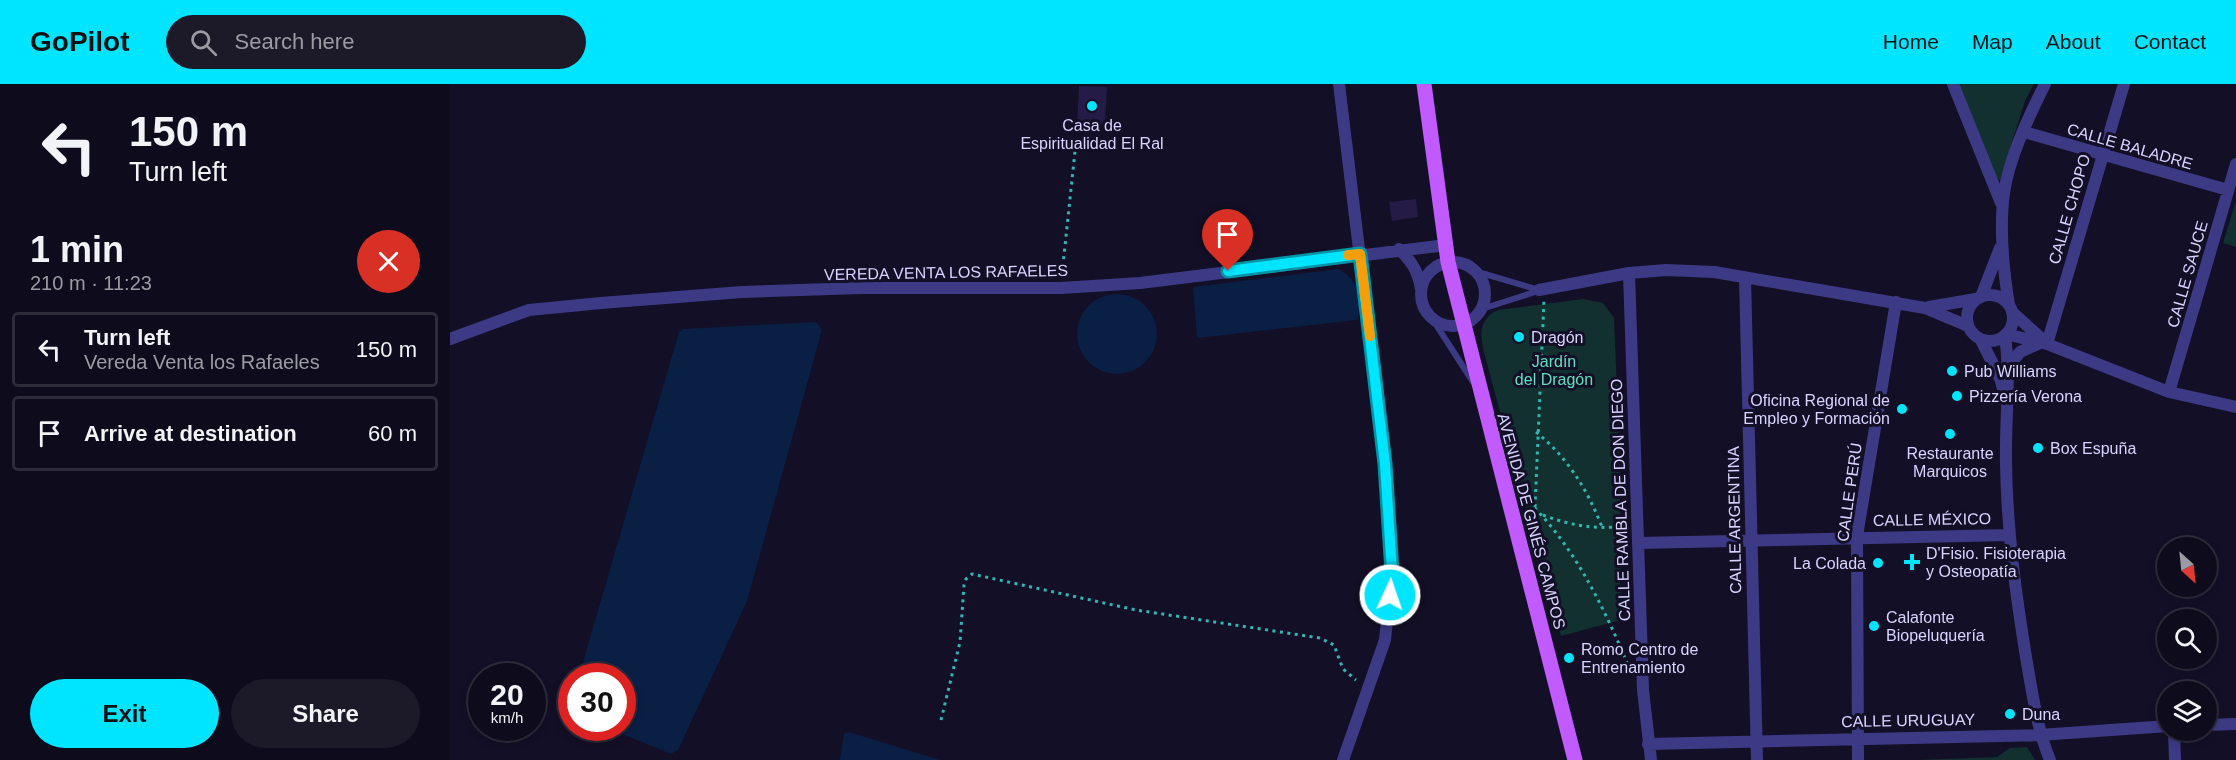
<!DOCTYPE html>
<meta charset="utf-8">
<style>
:root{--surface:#0e0b1c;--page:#1c1929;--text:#f1f3f6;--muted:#9b9ba3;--line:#2e2b3b;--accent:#00e5ff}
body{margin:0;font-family:Arial,sans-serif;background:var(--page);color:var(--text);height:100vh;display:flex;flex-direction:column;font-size:22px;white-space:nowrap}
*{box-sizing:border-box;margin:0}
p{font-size:20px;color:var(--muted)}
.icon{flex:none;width:33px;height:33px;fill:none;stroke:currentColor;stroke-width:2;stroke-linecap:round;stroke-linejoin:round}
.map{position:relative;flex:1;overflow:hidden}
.sheet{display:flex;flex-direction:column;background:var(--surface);width:450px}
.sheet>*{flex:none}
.hud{background:#0e0b1c;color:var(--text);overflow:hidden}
.needle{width:39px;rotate:153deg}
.fabs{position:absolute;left:1707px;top:453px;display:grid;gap:12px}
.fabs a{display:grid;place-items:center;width:60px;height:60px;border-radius:50%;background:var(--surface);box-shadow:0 3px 9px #0003,0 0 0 2px var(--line);font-size:30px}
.speed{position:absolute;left:18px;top:579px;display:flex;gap:12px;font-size:30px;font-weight:700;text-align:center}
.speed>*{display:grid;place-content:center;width:78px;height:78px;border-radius:50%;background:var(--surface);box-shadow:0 3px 9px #0003,0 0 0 2px var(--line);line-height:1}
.speed small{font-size:15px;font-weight:400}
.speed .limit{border:9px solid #d22;background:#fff;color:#111}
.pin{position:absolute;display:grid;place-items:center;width:51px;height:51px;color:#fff;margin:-62px -26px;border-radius:50% 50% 50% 0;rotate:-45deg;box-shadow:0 0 6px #0007}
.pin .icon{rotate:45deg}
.me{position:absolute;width:66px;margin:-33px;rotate:3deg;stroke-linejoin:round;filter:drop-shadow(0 0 4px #0008)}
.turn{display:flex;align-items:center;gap:21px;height:126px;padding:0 30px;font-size:27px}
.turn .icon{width:78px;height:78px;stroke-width:2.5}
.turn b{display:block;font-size:42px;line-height:51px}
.round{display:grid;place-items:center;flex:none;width:63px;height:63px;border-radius:32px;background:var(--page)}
.headline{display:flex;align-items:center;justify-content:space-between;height:102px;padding:0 30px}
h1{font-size:36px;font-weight:800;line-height:45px}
.button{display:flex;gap:12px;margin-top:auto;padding:12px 30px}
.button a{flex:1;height:69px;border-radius:36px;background:var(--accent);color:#111;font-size:24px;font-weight:800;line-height:69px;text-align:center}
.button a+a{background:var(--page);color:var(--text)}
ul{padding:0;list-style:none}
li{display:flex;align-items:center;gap:18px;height:75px;margin:0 12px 9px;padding:0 18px;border:3px solid var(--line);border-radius:6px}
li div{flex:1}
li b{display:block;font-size:22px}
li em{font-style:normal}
header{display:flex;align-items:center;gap:36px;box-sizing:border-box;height:84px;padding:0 30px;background:var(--accent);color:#111}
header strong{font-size:28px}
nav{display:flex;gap:33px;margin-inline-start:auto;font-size:21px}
.search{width:420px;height:54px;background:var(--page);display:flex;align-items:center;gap:15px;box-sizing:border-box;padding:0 21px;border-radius:33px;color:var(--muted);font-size:22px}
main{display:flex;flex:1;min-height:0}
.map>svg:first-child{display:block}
.green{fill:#12302f}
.water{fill:#0a1f44}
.building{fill:#241b47}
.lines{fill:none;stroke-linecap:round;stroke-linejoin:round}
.path{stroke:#2fb8b0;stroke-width:3;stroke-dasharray:3 4.5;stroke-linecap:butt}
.service{stroke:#3d3a85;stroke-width:6}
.minor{stroke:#3d3a85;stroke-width:12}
.primary{stroke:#c25bff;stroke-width:15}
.route-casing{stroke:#0095a6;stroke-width:15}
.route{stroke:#00e5ff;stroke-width:10}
.slow{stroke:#f59e0b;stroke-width:10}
.poi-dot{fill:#00e5ff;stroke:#130f26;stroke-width:2}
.labels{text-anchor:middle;stroke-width:6;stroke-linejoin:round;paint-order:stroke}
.poi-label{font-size:16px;fill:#d9d4ff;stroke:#130f26;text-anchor:start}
.street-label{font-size:16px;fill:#d9d4ff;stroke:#130f26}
.park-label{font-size:16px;fill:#5fe0c0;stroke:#130f26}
</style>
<header>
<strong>GoPilot</strong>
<div class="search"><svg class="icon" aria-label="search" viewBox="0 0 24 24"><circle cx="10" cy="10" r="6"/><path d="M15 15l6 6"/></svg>Search here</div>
<nav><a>Home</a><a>Map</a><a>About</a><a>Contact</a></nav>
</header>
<main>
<section class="sheet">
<div class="hud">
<div class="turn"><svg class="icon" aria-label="left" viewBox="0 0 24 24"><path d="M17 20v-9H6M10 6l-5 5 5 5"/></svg><div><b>150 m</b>Turn left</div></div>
</div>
<div class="headline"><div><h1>1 min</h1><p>210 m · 11:23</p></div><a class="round" style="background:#d93025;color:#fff"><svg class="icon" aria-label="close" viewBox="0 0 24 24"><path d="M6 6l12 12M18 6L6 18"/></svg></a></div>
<ul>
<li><svg class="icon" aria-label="left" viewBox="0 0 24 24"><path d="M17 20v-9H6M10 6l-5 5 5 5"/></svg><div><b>Turn left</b><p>Vereda Venta los Rafaeles</p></div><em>150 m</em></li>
<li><svg class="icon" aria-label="arrive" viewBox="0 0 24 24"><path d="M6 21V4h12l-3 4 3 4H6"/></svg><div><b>Arrive at destination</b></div><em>60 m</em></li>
</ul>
<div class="button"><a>Exit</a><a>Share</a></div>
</section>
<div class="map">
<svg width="1786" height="676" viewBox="0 0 1786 676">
<rect width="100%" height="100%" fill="#130f26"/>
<path class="green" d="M1507 0H1584L1575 17 1550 96 1545 95Z
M1786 117V163L1773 159Z
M1133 215 1153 219 1164 234 1170 379 1171 536 1111 552 1039 287C1034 265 1021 238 1048 226Z
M1577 663 1585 676H1467L1547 673 1560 664Z"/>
<path class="water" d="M889 185C907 195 914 215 907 236L747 254 743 203Z
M627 250a40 40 0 1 1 80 0a40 40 0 1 1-80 0Z
M366 238 372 246 297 517 228 666 221 670 158 644H172V592H129L229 248 233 245Z
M399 648 490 676H390L394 650Z"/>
<path class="building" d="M629 2 657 3 655 41 627 40Z
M966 115 968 133 942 137 939 118Z"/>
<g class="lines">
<path class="path" d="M612 190 626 58
M1086 348C1118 374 1137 405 1152 443
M1074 413C1123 460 1152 519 1178 581
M1085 423 1094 216
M1093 431C1119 441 1145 446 1174 442
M491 636 510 558 514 501 516 495 522 490 686 526 870 554 884 561 893 585 906 596"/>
<path class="service" d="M1028 188 1089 206
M1032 225 1088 207
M983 236 1023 298"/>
<path class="minor" d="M889 0 935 380 942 488 935 556 893 676
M1503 0 1551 119
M1574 48 1778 106
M949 165C962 178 968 187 971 205
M971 210a32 32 0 1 1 64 0a32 32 0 1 1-64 0Z
M1179 189 1193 606 1201 676
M1295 194 1307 676
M1089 206 1179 189 1216 186 1264 188 1475 224 1518 242
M1517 234a23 23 0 1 1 46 0a23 23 0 1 1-46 0Z
M1531 213 1550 164
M1559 221C1553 184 1549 146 1554 109 1559 74 1579 32 1595 0
M1479 223 1526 215
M1562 228 1594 257
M1556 250 1597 260 1719 308 1786 323
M1555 252C1561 294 1555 336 1556 379 1557 447 1566 512 1577 579 1583 612 1587 645 1600 676
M0 255 79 226 151 219 292 208 411 204H611L690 199 996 161
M1531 256 1550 294 1555 312
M1597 260 1674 0
M1559 282 1570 268 1590 259
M1719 308 1786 80
M1188 459 1560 451
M1756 641 1786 640
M1724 646 1725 676
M1198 660 1590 651 1718 642
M1408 676 1407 452 1446 218"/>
<path class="primary" d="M974 0 998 178 1125 676"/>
</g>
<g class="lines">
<defs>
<path id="route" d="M778 187 910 170 935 380 942 488 940 511"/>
</defs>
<use href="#route" class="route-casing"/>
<use href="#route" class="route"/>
<path class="slow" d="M898 171 910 170 920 252"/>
</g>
<g class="poi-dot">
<circle cx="642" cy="22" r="6"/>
<circle cx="1069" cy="253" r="6"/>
<circle cx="1502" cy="287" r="6"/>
<circle cx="1507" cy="312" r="6"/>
<circle cx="1452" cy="325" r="6"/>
<circle cx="1500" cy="350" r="6"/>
<circle cx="1588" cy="364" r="6"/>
<path d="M1459 469h6v6h6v6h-6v6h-6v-6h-6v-6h6z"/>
<circle cx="1428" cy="479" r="6"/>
<circle cx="1424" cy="542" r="6"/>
<circle cx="1119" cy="574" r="6"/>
<circle cx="1560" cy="630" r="6"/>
</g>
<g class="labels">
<g class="poi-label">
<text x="642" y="47" text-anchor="middle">Casa de<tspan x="642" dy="18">Espiritualidad El Ral</tspan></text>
<text x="1081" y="259">Dragón</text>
<text x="1514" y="293">Pub Williams</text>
<text x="1519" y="318">Pizzería Verona</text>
<text x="1440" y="322" text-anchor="end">Oficina Regional de<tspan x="1440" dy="18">Empleo y Formación</tspan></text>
<text x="1600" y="370">Box Espuña</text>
<text x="1500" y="375" text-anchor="middle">Restaurante<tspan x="1500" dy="18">Marquicos</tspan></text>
<text x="1476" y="475">D'Fisio. Fisioterapia<tspan x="1476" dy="18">y Osteopatía</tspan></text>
<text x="1416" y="485" text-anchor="end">La Colada</text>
<text x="1436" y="539">Calafonte<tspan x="1436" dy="18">Biopeluquería</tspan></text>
<text x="1131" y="571">Romo Centro de<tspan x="1131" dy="18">Entrenamiento</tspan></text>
<text x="1572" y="636">Duna</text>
</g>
<g class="street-label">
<text transform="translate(1680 62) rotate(16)" y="6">CALLE BALADRE</text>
<text transform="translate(1619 125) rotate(-74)" y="6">CALLE CHOPO</text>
<text transform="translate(496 188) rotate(-1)" y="6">VEREDA VENTA LOS RAFAELES</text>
<text transform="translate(1737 190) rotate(-74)" y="6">CALLE SAUCE</text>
<text transform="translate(1399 408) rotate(-82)" y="6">CALLE PERÚ</text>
<text transform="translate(1170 416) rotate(-92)" y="6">CALLE RAMBLA DE DON DIEGO</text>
<text transform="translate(1482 435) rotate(-1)" y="6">CALLE MÉXICO</text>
<text transform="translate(1284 436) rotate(-91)" y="6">CALLE ARGENTINA</text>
<text transform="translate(1082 437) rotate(75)" y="6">AVENIDA DE GINÉS CAMPOS</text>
<text transform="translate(1458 636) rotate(-1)" y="6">CALLE URUGUAY</text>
</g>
<g class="park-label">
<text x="1104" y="283">Jardín<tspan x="1104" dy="18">del Dragón</tspan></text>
</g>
</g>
</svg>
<div class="fabs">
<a><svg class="needle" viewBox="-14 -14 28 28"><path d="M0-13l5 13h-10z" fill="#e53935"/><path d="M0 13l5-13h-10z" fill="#9b9ba3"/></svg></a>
<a><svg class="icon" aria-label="search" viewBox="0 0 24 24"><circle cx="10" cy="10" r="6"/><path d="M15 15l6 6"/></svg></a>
<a><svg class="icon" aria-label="layers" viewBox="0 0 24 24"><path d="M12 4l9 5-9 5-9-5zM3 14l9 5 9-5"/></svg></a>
</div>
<div class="speed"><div>20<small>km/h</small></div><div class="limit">30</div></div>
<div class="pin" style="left:778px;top:187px;background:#d93025"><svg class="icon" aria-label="arrive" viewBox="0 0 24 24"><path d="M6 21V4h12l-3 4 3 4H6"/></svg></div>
<svg class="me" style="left:940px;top:511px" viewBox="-20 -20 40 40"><circle r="17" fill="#00e5ff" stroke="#fff" stroke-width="3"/><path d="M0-11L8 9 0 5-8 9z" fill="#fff"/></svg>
</div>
</main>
